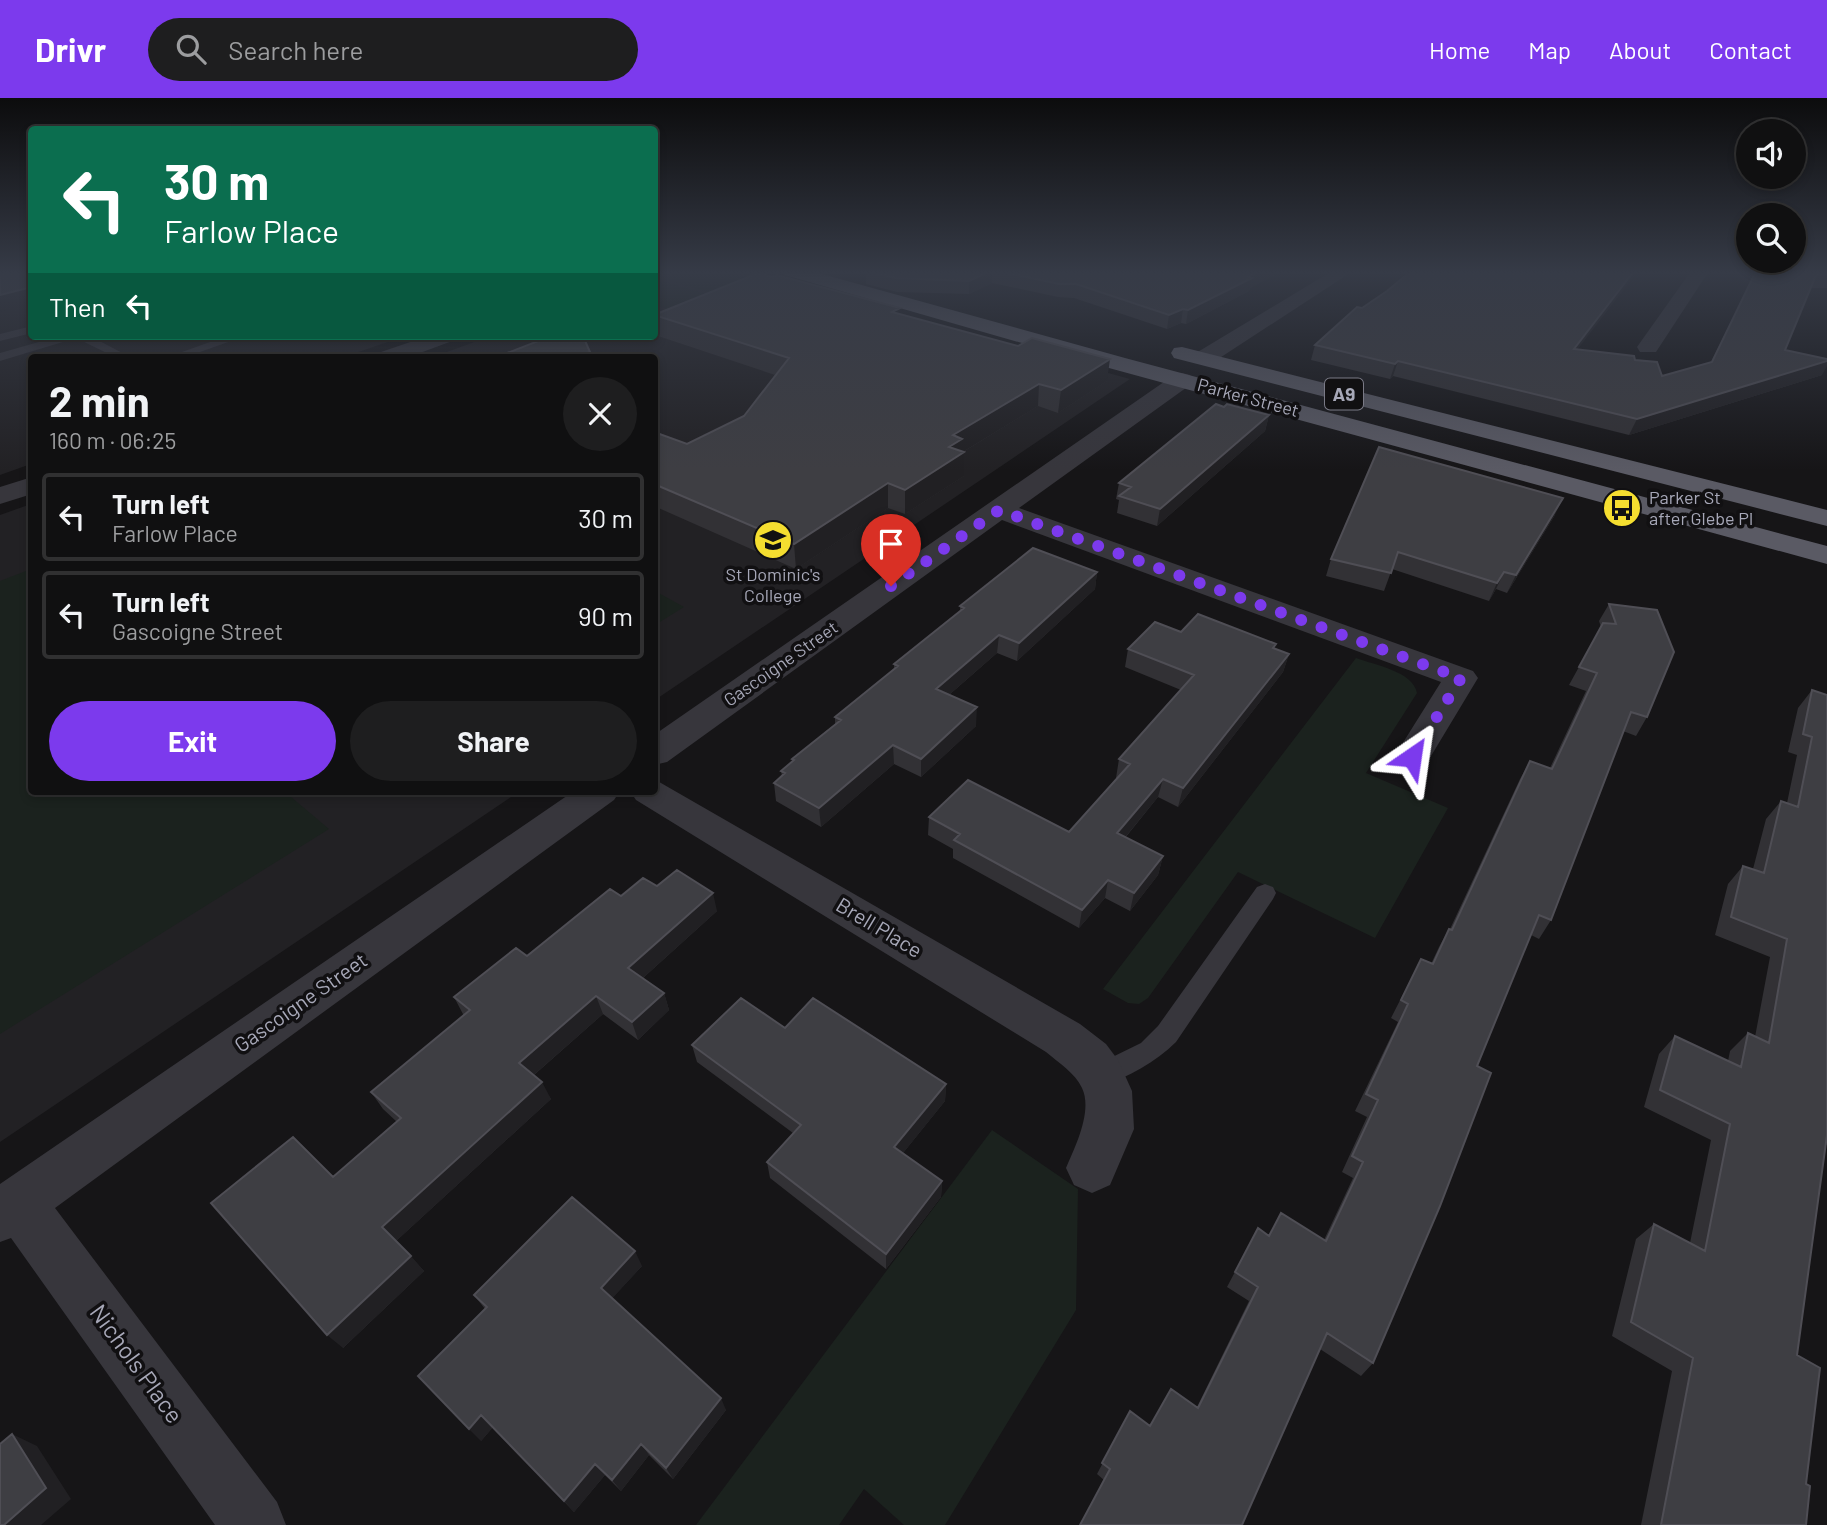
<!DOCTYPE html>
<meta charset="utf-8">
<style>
:root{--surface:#101011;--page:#1e1e1f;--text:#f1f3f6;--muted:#9c9d9f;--line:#303031;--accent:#7c3aed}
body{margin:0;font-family:Barlow,sans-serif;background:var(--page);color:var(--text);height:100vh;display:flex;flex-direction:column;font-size:26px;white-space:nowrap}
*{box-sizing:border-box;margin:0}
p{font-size:23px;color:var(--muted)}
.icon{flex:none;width:38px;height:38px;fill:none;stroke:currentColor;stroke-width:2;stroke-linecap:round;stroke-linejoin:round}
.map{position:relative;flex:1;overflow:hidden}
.panel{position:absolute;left:28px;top:256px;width:630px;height:441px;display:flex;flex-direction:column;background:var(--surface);border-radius:7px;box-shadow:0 4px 10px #0003,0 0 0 2px var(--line)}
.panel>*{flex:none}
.top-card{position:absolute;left:28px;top:28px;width:630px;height:214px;border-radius:7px;box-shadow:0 4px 10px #0003,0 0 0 2px var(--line);background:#0b6e4f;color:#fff;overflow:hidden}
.tools{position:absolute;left:1736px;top:21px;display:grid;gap:14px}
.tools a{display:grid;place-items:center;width:70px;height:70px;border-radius:50%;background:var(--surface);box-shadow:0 4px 10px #0003,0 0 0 2px var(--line);font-size:35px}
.pin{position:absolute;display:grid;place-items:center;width:60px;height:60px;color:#fff;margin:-72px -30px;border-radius:50% 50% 50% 0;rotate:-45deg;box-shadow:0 0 7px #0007}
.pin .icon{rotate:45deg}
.me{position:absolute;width:77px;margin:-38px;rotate:32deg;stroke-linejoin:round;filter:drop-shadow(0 0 5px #0008)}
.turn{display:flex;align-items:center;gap:24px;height:147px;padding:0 21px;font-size:32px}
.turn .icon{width:91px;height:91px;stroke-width:2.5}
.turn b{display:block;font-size:49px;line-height:60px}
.then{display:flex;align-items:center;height:66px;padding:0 21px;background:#0003;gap:14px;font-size:26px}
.round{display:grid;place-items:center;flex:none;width:74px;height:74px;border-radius:37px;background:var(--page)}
.headline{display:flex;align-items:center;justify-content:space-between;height:119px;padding:0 21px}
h1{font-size:42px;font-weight:700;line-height:52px}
.action{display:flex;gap:14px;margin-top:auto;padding:14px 21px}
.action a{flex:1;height:80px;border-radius:42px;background:var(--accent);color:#fff;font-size:28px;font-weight:700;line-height:80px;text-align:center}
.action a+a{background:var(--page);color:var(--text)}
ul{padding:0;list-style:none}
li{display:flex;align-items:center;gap:21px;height:88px;margin:0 14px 10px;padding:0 7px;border:4px solid var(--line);border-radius:7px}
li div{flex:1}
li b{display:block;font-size:26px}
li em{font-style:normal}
header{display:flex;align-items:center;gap:42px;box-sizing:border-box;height:98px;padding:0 35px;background:var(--accent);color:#fff}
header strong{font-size:33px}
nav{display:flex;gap:38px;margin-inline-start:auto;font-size:24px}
.search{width:490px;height:63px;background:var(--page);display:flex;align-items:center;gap:18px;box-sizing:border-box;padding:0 24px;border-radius:38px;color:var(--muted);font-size:26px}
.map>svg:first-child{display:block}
.built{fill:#222124}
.green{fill:#1b221e}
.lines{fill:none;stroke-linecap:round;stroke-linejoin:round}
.service{fill:#37363c;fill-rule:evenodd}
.minor{fill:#37363c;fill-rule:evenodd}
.tertiary{fill:#37363c;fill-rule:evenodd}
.trunk{fill:#5a5a64;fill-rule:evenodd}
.wall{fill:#323135}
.shaded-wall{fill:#212023}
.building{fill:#3e3e43;stroke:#4f4e55;stroke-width:2}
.route{stroke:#7c3aed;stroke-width:12;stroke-dasharray:0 21.6}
.labels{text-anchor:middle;stroke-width:7;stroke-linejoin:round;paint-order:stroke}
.far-street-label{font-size:18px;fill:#a7a8b8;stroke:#111012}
.far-poi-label{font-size:18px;fill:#a7a8b8;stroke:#111012;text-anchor:start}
.shield{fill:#111012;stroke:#7a7a86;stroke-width:2}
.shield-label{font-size:19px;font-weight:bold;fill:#a7a8b8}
.street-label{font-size:21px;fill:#a7a8b8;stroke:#111012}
.near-street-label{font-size:24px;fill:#a7a8b8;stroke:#111012}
</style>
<header>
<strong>Drivr</strong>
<div class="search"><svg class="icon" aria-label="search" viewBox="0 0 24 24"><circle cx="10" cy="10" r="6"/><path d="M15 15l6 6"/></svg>Search here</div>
<nav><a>Home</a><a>Map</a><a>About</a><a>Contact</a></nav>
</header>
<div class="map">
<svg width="1827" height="1427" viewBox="0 0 1827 1427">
<rect width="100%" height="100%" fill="#161517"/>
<path class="built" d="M0 173H31L32 238H405L344 259H32L31 366 0 377Z
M669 173H740L1130 281 655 602 654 259H433L491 238H654L655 178Z
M31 406 32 693H520L0 1044V417Z"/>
<path class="green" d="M683 173H720L767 186 731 201 663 181Z
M659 182 727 202 689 218 655 207V184Z
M26 473 32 478V693H284L329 731 0 936V483Z
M655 493 684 509 655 527Z
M1356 560C1374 567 1413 573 1417 595L1366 675 1448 710 1375 840 1238 774 1148 900 1139 906 1128 905 1103 891Z
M992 1032 1078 1091 1076 1212 945 1427H904L864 1391 839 1427H696Z"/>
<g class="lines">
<path class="service" d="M32 228V235L0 243V236Z
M60 238H90L130 259H115L76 240 0 263V255Z
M227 238H245L186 259H168Z
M1265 786 1273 789 1276 795 1273 801 1176 944C1155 965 1129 978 1101 989L1092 985 1088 977 1092 969 1141 945 1158 928 1257 789Z"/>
<path class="minor" d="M1332 173H1353L1212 265H1196L1193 260 1196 255Z
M1691 173H1709L1656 254H1640L1637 249Z
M1182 275 1190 277 1193 282 1190 287 1019 410 1473 573 1478 580 1425 668 1412 671 1399 668 1394 659 1441 584 1002 422 667 664 654 667V637L1174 277Z
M654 681 1080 926 1106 946 1118 962 1132 993 1134 1031 1110 1087 1092 1095 1074 1087 1066 1070C1075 1049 1093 1013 1082 990 1075 975 1059 965 1046 954L636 702 630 693H654Z
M574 693H620L614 702 55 1110 277 1404 286 1427H215L11 1140 0 1144V1086Z"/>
<path class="tertiary" d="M428 238H458L455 242 409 259H378L381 254Z
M32 379V396L0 406V389Z"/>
<path class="trunk" d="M783 173H811L1125 260 1827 448V466L1109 270 785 177Z
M1182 249 1827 412V428L1174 260 1171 255 1174 250Z"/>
</g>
<path class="wall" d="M866 173H1282L1250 190 1249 193 1186 226 1181 225 1167 231 1074 200 1058 199 992 185 969 196 897 194 866 186Z
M1756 173H1827V190H1811L1785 252 1822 277 1629 337 1393 278 1390 281 1311 262 1315 247 1362 210 1387 193 1578 251 1635 262 1662 278 1711 264Z
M900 216 1107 283 1058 315 1038 308 963 354H964V378L905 416 888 410 796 471 654 408V334L687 346 744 318 775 277 658 238 654 217Z
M1224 309 1269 317 1265 333 1157 428 1117 415 1119 402 1116 401 1119 385Z
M1555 417 1507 495 1496 491 1489 503 1392 471 1384 493 1326 478 1331 461Z
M1097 474 1095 491 1017 563 997 555 949 597 976 628 921 679 894 666 821 729 776 703 774 685 782 678 781 673 792 665V661L835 626V619L894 571V566L960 514V508Z
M1609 506 1647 619 1636 638 1623 633 1551 822 1539 841 1531 837 1477 968 1373 1265 1361 1278 1320 1251 1104 1382 1097 1376 1130 1313 1150 1328 1197 1309 1249 1203 1227 1189 1258 1130 1269 1138 1281 1115 1324 1142 1353 1080 1342 1074 1367 1019 1355 1013 1398 924 1391 920 1421 861 1431 866 1439 849 1449 831H1450L1520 681 1530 663 1550 670 1586 593 1569 587 1601 529 1599 523Z
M1181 534 1274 551 1289 556 1283 574 1178 709 1158 699 1125 740 1163 758 1158 777 1130 813 1105 800 1079 830 953 760V751L928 737 929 719 1069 734 1117 680H1116L1119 661 1181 592 1125 569 1128 551Z
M1812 592 1827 597V1047L1825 1046 1797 1257 1806 1386V1427H1641L1672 1273 1612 1238 1636 1141 1654 1126 1690 1145 1711 1042 1644 1009 1659 956 1675 938 1728 963 1730 953 1748 935 1755 939 1770 859 1715 837 1728 786 1743 768 1753 771 1766 721 1781 703 1787 705 1797 657 1788 654 1798 610Z
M657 788 717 813 643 880 664 895 669 912 638 942 603 916 534 977 551 1001 396 1143 424 1173 343 1250 333 1079 397 1024 383 1011 371 994 464 918 454 899 527 858 621 798Z
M785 930 946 986 945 1003 903 1055 942 1083 941 1099 886 1171 770 1080 767 1064 793 1035 697 964 692 947Z
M642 1168 612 1200 726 1312 673 1381 649 1357 621 1393 605 1377 574 1414 493 1329 481 1343 485 1211 474 1197Z"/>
<path class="shaded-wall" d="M990 173H992V185L969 196V183Z
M1260 173H1282L1250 190 1249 193 1186 226 1188 212Z
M1634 173H1638L1567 265 1574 251Z
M32 189V206L0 214V197Z
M1183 211 1181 225 1167 231 1169 217Z
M590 254 591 259H578Z
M1110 261 1107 283 1058 315 1061 292Z
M1398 263 1393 278 1390 281 1395 266Z
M1827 263V268L1822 277 1629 337 1637 321Z
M1039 286 1038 308 961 355 964 354V378L905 416V392L949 349 953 337Z
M1269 317 1265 333 1157 428 1160 411Z
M888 385V410L796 471 794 446Z
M1563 400 1555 417 1507 495 1516 477Z
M1097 474 1095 491 1017 563 1019 545Z
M1504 474 1496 491 1489 503 1497 485Z
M999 537 997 555 935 609 936 591Z
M1289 556 1283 574 1178 709 1183 690Z
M977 609 976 628 921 679V661Z
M893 647 894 666 821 729 819 710Z
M1163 681 1158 699 1113 754 1117 735Z
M1163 758 1158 777 1130 813 1134 795Z
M1108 782 1105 800 1079 830 1082 812Z
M713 795 717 813 634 888 628 870Z
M664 895 669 912 638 942 632 924Z
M596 898 603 916 528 982 519 965Z
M542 984 551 1001 395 1144 382 1129Z
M946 986 945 1003 895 1065 894 1049Z
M942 1083 941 1099 886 1171V1156Z
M635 1153 642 1168 609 1204 601 1190Z
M411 1158 424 1173 343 1250 327 1237Z
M721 1300 726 1312 673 1381 666 1370Z
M481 1317 493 1329 481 1343 469 1331Z
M12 1336 37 1348 71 1401 41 1427H4Z
M641 1346 649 1357 621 1393 612 1382Z
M595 1366 605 1377 574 1414 564 1403Z"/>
<path class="building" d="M6 173H32V189L0 197V174Z
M868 173H990L969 183 896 180Z
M998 173H1260L1248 179 1252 180 1188 212 1183 211 1169 217 1076 186H1059Z
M1411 173H1634L1574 251 1634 258 1635 262 1657 264 1662 278 1712 264 1756 173H1827V177H1816L1785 252 1827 261V263L1637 321 1398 263 1395 266 1315 247 1357 209 1362 210 1387 193Z
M758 175 772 179 777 177 900 210 892 214 1018 248 1032 240 1110 261 1061 292 1039 286 953 337 962 341 949 349 964 354 905 392 888 385 794 446 654 386V334L687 346 744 318 789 260 654 217Z
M551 238H583L590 254 578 259H497Z
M1216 306 1224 309 1227 306 1269 317 1160 411 1119 398 1131 389 1119 385Z
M1379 349 1563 400 1516 477 1504 474 1497 485 1398 454 1391 475 1331 461Z
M1033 450 1097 474 1019 545 999 537 936 591 977 609 921 661 893 647 819 710 774 685 785 675 781 673 794 662 792 661 841 622 835 619 898 568 894 566 964 510 960 508Z
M1609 506 1657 512 1674 554 1647 619 1631 614 1551 822 1539 817 1477 968 1491 975 1440 1108 1373 1265 1327 1235 1242 1427H1080L1110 1371 1102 1365 1130 1313 1150 1328 1171 1291 1198 1310 1258 1189 1235 1174 1258 1130 1269 1138 1281 1115 1326 1143 1363 1064 1352 1058 1378 1002 1366 996 1408 906 1401 902 1421 861 1433 866 1449 831 1452 832 1530 663 1552 671 1597 575 1579 569 1603 525 1616 526Z
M1198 516 1276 546 1273 550 1289 556 1183 690 1163 681 1117 735 1163 758 1134 795 1108 782 1082 812 954 742 960 736 929 719 968 682 1069 734 1130 666 1119 661 1194 577 1128 551 1155 524 1181 534Z
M1812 592 1827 597V1037L1797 1257 1820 1270 1806 1386 1810 1388 1806 1427H1661L1693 1260 1631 1224 1654 1126 1705 1153 1730 1026 1660 992 1675 938 1741 969 1748 935 1769 945 1787 841 1731 819 1743 768 1764 775 1781 703 1798 709 1812 639 1803 636Z
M677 772 713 795 628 870 664 895 632 924 596 898 519 965 542 984 382 1129 411 1158 327 1237 211 1105 293 1039 333 1079 401 1020 371 994 470 912 454 899 516 850 527 858 610 791 621 798 643 780 657 788Z
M741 900 785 930 813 900 946 986 894 1049 942 1083 886 1156 767 1064 801 1027 692 947Z
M572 1099 635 1153 601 1190 721 1300 666 1370 641 1346 612 1382 595 1366 564 1403 481 1317 469 1331 418 1278 487 1209 474 1197Z
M12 1336 46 1390 4 1427H0V1346Z"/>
<linearGradient id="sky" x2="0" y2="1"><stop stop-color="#0c0c0d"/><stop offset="0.47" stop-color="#363b47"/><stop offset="1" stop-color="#363b47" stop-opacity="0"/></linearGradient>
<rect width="1827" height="372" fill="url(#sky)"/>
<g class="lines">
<path class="route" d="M891 488 999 412 1461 580 1412 659"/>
</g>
<defs>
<symbol id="bus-disc" viewBox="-11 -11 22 22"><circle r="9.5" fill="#f5de30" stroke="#111012"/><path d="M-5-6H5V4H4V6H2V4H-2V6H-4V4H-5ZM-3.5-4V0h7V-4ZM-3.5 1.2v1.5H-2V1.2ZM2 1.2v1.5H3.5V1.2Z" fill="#111"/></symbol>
<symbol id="school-disc" viewBox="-11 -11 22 22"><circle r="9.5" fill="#f5de30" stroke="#111012"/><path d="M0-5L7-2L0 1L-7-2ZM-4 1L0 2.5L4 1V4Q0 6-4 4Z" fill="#111"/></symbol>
</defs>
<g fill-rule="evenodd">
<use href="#bus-disc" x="1600" y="388" width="44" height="44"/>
<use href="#school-disc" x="751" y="420" width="44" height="44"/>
</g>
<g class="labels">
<g class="far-street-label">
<text transform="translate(1248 300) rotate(15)" y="6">Parker Street</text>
<text transform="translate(781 566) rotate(-35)" y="6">Gascoigne Street</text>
</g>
<g class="far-poi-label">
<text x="1649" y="406">Parker St<tspan x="1649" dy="21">after Glebe Pl</tspan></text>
<text x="773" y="483" text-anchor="middle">St Dominic's<tspan x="773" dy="21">College</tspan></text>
</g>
<rect class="shield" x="1325" y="280.5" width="38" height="31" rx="5"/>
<g class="shield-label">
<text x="1344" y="303">A9</text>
</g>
<g class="street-label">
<text transform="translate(879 830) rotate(31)" y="7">Brell Place</text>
<text transform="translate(301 905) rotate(-35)" y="7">Gascoigne Street</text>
</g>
<g class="near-street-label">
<text transform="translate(136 1266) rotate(54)" y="8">Nichols Place</text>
</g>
</g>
</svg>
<div class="tools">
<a><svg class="icon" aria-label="sound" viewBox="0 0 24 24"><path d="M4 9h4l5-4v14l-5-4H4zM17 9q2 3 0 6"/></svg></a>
<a><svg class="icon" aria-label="search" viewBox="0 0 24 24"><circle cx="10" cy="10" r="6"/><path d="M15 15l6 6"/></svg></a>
</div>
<div class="pin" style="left:891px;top:488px;background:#d93025"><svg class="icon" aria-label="arrive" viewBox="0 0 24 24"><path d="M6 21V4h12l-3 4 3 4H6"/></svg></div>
<svg class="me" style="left:1412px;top:659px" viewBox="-20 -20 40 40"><path d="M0-17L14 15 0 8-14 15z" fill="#7c3aed" stroke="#fff" stroke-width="4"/></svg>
<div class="top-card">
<div class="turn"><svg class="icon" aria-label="left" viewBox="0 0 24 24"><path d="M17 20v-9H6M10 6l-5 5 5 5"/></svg><div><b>30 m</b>Farlow Place</div></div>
<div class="then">Then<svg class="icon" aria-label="left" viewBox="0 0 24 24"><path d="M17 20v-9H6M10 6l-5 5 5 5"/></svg></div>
</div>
<section class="panel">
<div class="headline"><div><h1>2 min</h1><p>160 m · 06:25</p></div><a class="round"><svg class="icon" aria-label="close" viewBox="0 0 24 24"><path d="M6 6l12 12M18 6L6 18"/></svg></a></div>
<ul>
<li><svg class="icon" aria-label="left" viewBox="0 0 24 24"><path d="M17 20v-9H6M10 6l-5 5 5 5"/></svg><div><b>Turn left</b><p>Farlow Place</p></div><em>30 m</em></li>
<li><svg class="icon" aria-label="left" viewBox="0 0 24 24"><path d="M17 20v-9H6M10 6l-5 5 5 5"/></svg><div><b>Turn left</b><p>Gascoigne Street</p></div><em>90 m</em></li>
</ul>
<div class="action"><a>Exit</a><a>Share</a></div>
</section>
</div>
